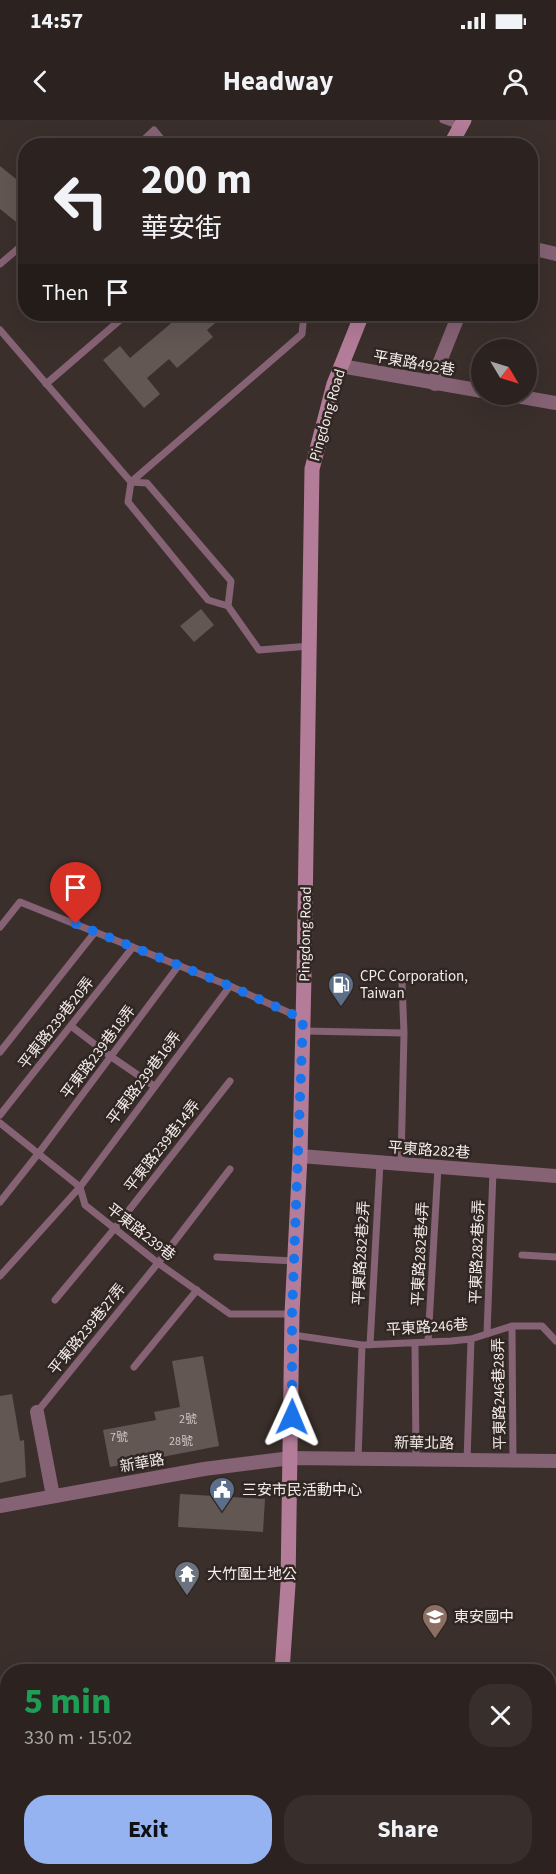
<!DOCTYPE html>
<meta charset="utf-8">
<style>
:root{--surface:#2c2320;--page:#382f2d;--text:#f1f3f6;--muted:#a6a4a5;--line:#48403e;--accent:#95b2f1}
body{margin:0;font-family:"Source Sans 3","Noto Sans TC",sans-serif;background:var(--page);color:var(--text);height:100vh;display:flex;flex-direction:column;font-size:22px;white-space:nowrap}
*{box-sizing:border-box;margin:0}
p{font-size:20px;color:var(--muted)}
.icon{flex:none;width:33px;height:33px;fill:none;stroke:currentColor;stroke-width:2;stroke-linecap:round;stroke-linejoin:round}
.map{position:relative;flex:1;overflow:hidden}
.sheet{position:absolute;left:0px;top:1544px;width:556px;height:212px;display:flex;flex-direction:column;background:var(--surface);border-radius:24px 24px 0 0;box-shadow:0 6px 24px #0002,0 0 0 2px var(--line)}
.sheet>*{flex:none}
.guide{position:absolute;left:18px;top:18px;width:520px;height:183px;border-radius:24px;box-shadow:0 6px 24px #0002,0 0 0 2px var(--line);background:#2c2320;color:var(--text);overflow:hidden}
.needle{width:39px;rotate:128deg}
.tools{position:absolute;left:471px;top:219px;display:grid;gap:12px}
.tools a{display:grid;place-items:center;width:66px;height:66px;border-radius:50%;background:var(--surface);box-shadow:0 6px 24px #0002,0 0 0 2px var(--line);font-size:30px}
.pin{position:absolute;display:grid;place-items:center;width:51px;height:51px;color:#fff;margin:-62px -26px;border-radius:50% 50% 50% 0;rotate:-45deg;box-shadow:0 0 6px #0007}
.pin .icon{rotate:45deg}
.me{position:absolute;width:66px;margin:-33px;rotate:1deg;stroke-linejoin:round;filter:drop-shadow(0 0 4px #0008)}
.turn{display:flex;align-items:center;gap:21px;height:126px;padding:0 24px;font-size:27px}
.turn .icon{width:78px;height:78px;stroke-width:2.5}
.turn b{display:block;font-size:42px;line-height:51px}
.then{display:flex;align-items:center;height:57px;padding:0 24px;background:#0003;gap:12px;font-size:22px}
.round{display:grid;place-items:center;flex:none;width:63px;height:63px;border-radius:24px;background:var(--page)}
.overview{display:flex;align-items:center;justify-content:space-between;height:102px;padding:0 24px}
h1{font-size:36px;font-weight:700;line-height:45px;color:#1e9e55}
.primary-button{display:flex;gap:12px;margin-top:auto;padding:12px 24px}
.primary-button a{flex:1;height:69px;border-radius:24px;background:var(--accent);color:#111;font-size:24px;font-weight:700;line-height:69px;text-align:center}
.primary-button a+a{background:var(--page);color:var(--text)}
.status{display:flex;justify-content:space-between;align-items:center;height:42px;padding:0 30px;background:var(--surface);direction:ltr}
.status svg{height:16px;fill:currentColor}
header{display:flex;justify-content:space-between;align-items:center;height:78px;padding:0 24px;background:var(--surface);font-size:27px;font-weight:700}
.map>svg:first-child{display:block}
.building{fill:#635753}
.lines{fill:none;stroke-linecap:round;stroke-linejoin:round}
.lane{stroke:#856274;stroke-width:7}
.street{stroke:#856274;stroke-width:14}
.secondary{stroke:#b37c98;stroke-width:15}
.route{stroke:#1a73e8;stroke-width:10;stroke-dasharray:0 18}
.labels{text-anchor:middle;stroke-width:5;stroke-linejoin:round;paint-order:stroke}
.number-label{font-size:12px;fill:#cfc7c4}
.street-label{font-size:15px;fill:#f3ecea;stroke:#302622}
.poi-label{font-size:15px;fill:#f3ecea;stroke:#302622;text-anchor:start}
</style>
<div class="status"><b>14:57</b><svg viewBox="0 0 49 12"><path d="M0 12V9h3v3zM5 12V6h3v6zM10 12V3h3v9zM15 12V0h3v12zM26 1h20v11H26zM47 4h2v5h-2z"/></svg></div>
<header><svg class="icon" aria-label="back" viewBox="0 0 24 24"><path d="M15 5l-7 7 7 7"/></svg>Headway<svg class="icon" aria-label="person" viewBox="0 0 24 24"><circle cx="12" cy="8" r="4"/><path d="M4 21q1-7 8-7t8 7"/></svg></header>
<div class="map">
<svg width="556" height="1754" viewBox="0 0 556 1754">
<rect width="100%" height="100%" fill="#3a2f2b"/>
<path class="building" d="M0 46 26 67V98L20 105 0 89Z
M182 194H226L207 210 213 217 177 248 169 239 147 258 160 274 144 288 103 240 120 226 130 238Z
M201 489 214 505 194 522 180 506Z
M203 1236 219 1326 110 1347 103 1310 156 1300 154 1292 180 1287 172 1241Z
M12 1274 20 1321 24 1320 26 1357 0 1363V1276Z
M180 1374 265 1379 263 1412 178 1407Z"/>
<g class="lines">
<path class="lane" d="M443 0 460 6
M137 26 154 10 167 26
M0 144 26 122
M304 194 302 214 131 362 128 382 208 480 228 486 259 530 310 526
M0 210 131 362 147 363 231 461 228 486
M46 264 127 194
M0 807 20 782 230 866 303 899
M71 906 110 936 154 966
M303 911 404 913
M0 932 95 812
M0 995 133 827
M0 1003 80 1067 85 1085 158 1143 230 1194H292
M401 1044 404 913 402 863
M0 1082 38 1034 179 845
M522 1135 556 1137
M217 1137 295 1141
M0 1156 80 1067 230 866
M55 1180 115 1108 230 961
M512 1206 513 1341
M487 1214 493 1051
M293 1215 362 1225 451 1221 471 1219 512 1206H542L556 1221
M428 1222 438 1047
M415 1223 416 1340
M370 1225 380 1043
M134 1247 197 1170
M37 1292 158 1143 230 1049
M358 1339 362 1225
M467 1341 471 1219
M0 1593 8 1587
M0 1645 8 1643
M178 1751 179 1748"/>
<path class="street" d="M531 128 556 134
M341 246 482 271
M435 264 439 244 459 194
M504 274 556 283
M300 1036 556 1056
M37 1292 53 1376
M0 1386 204 1349 291 1338 556 1341
M383 1754 384 1748"/>
<path class="secondary" d="M450 26 464 0
M282 1551 288 1465 292 1194 300 1036 304 856 312 349 334 264 362 194
M255 1754 256 1748"/>
</g>
<g class="lines">
<path class="route" d="M76 804 230 866 303 899 292 1194V1297"/>
</g>
<defs>
<symbol id="fuel-pin" viewBox="-11 -11 22 30"><path d="M0 17L-7.5 6A9.5 9.5 0 1 1 7.5 6Z" fill="#5c6f8a" stroke="#302622"/><path d="M-5.5-6h7V0h2V4h1.3V-2.5L3-4.5l.8-.8L6-3V5H2.5V1h-1V6h-7ZM-4.2-4.7v3.2H.2V-4.7Z" fill="#fff"/></symbol>
<symbol id="civic-pin" viewBox="-11 -11 22 30"><path d="M0 17L-7.5 6A9.5 9.5 0 1 1 7.5 6Z" fill="#5c6f8a" stroke="#302622"/><path d="M-.6-6.5H3V-4.5H.6V-3L4-1V1h2V6H-6V1h2V-1L-.6-3ZM-1.2 2.5V6h2.4V2.5Z" fill="#fff"/></symbol>
<symbol id="temple-pin" viewBox="-11 -11 22 30"><path d="M0 17L-7.5 6A9.5 9.5 0 1 1 7.5 6Z" fill="#6b7280" stroke="#302622"/><path d="M0-6L5-2H3V0L6.5 2.5H4V6H1.5V3h-3V6H-4V2.5H-6.5L-3 0V-2H-5Z" fill="#fff"/></symbol>
<symbol id="school-pin" viewBox="-11 -11 22 30"><path d="M0 17L-7.5 6A9.5 9.5 0 1 1 7.5 6Z" fill="#8d6e63" stroke="#302622"/><path d="M0-5L7-2L0 1L-7-2ZM-4 1L0 2.5L4 1V4Q0 6-4 4Z" fill="#fff"/></symbol>
</defs>
<g fill-rule="evenodd">
<use href="#fuel-pin" x="326" y="850" width="30" height="40"/>
<use href="#civic-pin" x="207" y="1355" width="30" height="40"/>
<use href="#temple-pin" x="172" y="1439" width="30" height="40"/>
<use href="#school-pin" x="420" y="1482" width="30" height="40"/>
</g>
<g class="labels">
<g class="number-label">
<text x="188" y="1303">2號</text>
<text x="119" y="1321">7號</text>
<text x="181" y="1325">28號</text>
</g>
<g class="street-label">
<text transform="translate(414 243) rotate(10)" y="5">平東路492巷</text>
<text transform="translate(327 295) rotate(-74)" y="5">Pingdong Road</text>
<text transform="translate(305 814) rotate(-89)" y="5">Pingdong Road</text>
<text transform="translate(56 903) rotate(-52)" y="5">平東路239巷20弄</text>
<text transform="translate(98 932) rotate(-53)" y="5">平東路239巷18弄</text>
<text transform="translate(144 958) rotate(-53)" y="5">平東路239巷16弄</text>
<text transform="translate(162 1026) rotate(-52)" y="5">平東路239巷14弄</text>
<text transform="translate(429 1030) rotate(4)" y="5">平東路282巷</text>
<text transform="translate(141 1112) rotate(38)" y="5">平東路239巷</text>
<text transform="translate(477 1132) rotate(-88)" y="5">平東路282巷6弄</text>
<text transform="translate(361 1133) rotate(-87)" y="5">平東路282巷2弄</text>
<text transform="translate(420 1134) rotate(-87)" y="5">平東路282巷4弄</text>
<text transform="translate(427 1207) rotate(-4)" y="5">平東路246巷</text>
<text transform="translate(87 1209) rotate(-51)" y="5">平東路239巷27弄</text>
<text transform="translate(499 1274) rotate(-91)" y="5">平東路246巷28弄</text>
<text transform="translate(424 1323) rotate(1)" y="5">新華北路</text>
<text transform="translate(142 1343) rotate(-10)" y="5">新華路</text>
</g>
<g class="poi-label">
<text x="360" y="861">CPC Corporation,<tspan x="360" dy="17">Taiwan</tspan></text>
<text x="242" y="1375">三安市民活動中心</text>
<text x="207" y="1459">大竹圍土地公</text>
<text x="454" y="1502">東安國中</text>
</g>
</g>
</svg>
<div class="tools">
<a><svg class="needle" viewBox="-14 -14 28 28"><path d="M0-13l5 13h-10z" fill="#e53935"/><path d="M0 13l5-13h-10z" fill="#a6a4a5"/></svg></a>
</div>
<div class="pin" style="left:76px;top:804px;background:#d93025"><svg class="icon" aria-label="arrive" viewBox="0 0 24 24"><path d="M6 21V4h12l-3 4 3 4H6"/></svg></div>
<svg class="me" style="left:292px;top:1297px" viewBox="-20 -20 40 40"><path d="M0-17L14 15 0 8-14 15z" fill="#1a73e8" stroke="#fff" stroke-width="4"/></svg>
<div class="guide">
<div class="turn"><svg class="icon" aria-label="left" viewBox="0 0 24 24"><path d="M17 20v-9H6M10 6l-5 5 5 5"/></svg><div><b>200 m</b>華安街</div></div>
<div class="then">Then<svg class="icon" aria-label="arrive" viewBox="0 0 24 24"><path d="M6 21V4h12l-3 4 3 4H6"/></svg></div>
</div>
<section class="sheet">
<div class="overview"><div><h1>5 min</h1><p>330 m · 15:02</p></div><a class="round"><svg class="icon" aria-label="close" viewBox="0 0 24 24"><path d="M6 6l12 12M18 6L6 18"/></svg></a></div>
<div class="primary-button"><a>Exit</a><a>Share</a></div>
</section>
</div>
